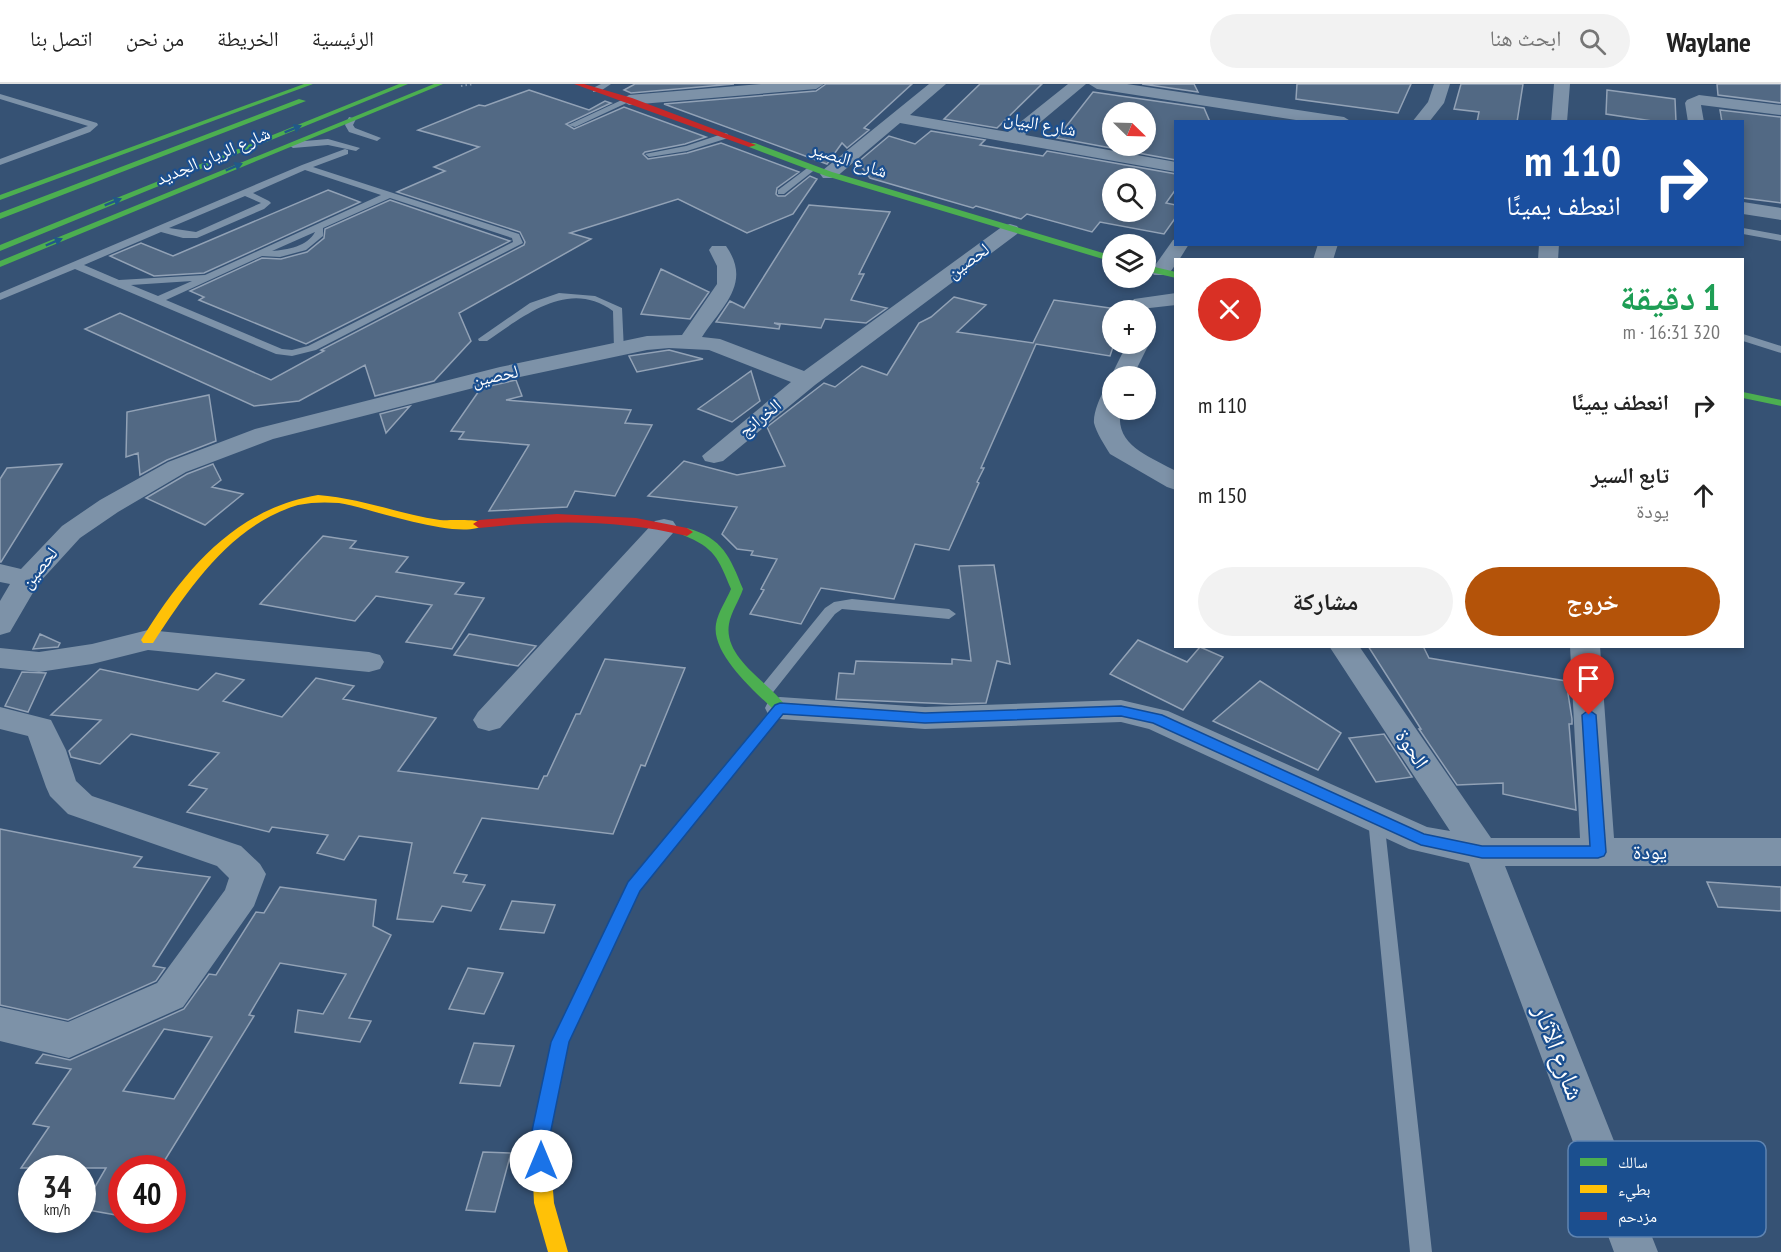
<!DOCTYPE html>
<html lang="ar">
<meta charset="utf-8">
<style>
:root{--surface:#fff;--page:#f2f2f2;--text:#222;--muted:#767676;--line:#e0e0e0;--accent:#b45309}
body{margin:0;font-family:"PT Sans Narrow","Noto Naskh Arabic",sans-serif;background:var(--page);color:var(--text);direction:rtl;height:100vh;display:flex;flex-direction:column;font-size:22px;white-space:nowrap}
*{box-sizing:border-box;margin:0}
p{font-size:20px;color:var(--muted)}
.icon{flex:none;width:33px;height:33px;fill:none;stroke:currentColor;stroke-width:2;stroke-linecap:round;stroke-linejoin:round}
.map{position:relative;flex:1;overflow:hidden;direction:ltr}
.panel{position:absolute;left:1174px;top:174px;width:570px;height:390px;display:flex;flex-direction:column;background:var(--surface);border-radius:0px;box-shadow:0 3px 9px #0003;direction:rtl}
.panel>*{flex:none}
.guide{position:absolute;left:1174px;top:36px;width:570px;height:126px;border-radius:0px;box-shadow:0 3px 9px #0003;direction:rtl;background:#1a4fa0;color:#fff;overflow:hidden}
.needle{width:39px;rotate:113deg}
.controls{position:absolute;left:1102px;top:18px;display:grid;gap:12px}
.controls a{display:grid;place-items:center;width:54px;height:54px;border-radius:50%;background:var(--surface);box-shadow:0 3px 9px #0003;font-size:30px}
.speed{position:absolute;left:18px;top:1071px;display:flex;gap:12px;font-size:30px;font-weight:700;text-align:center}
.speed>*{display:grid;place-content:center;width:78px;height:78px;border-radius:50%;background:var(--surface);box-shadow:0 3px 9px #0003;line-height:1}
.speed small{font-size:15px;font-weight:400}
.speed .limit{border:9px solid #d22;background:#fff;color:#111}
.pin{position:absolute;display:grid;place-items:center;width:51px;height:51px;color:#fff;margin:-62px -26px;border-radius:50% 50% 50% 0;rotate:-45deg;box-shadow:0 0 6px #0007}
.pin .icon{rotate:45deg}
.me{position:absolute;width:66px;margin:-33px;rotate:0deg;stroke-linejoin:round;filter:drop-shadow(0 0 4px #0008)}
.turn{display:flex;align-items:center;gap:21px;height:126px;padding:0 24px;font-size:27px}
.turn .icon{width:78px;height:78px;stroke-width:2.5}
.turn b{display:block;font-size:42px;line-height:51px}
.round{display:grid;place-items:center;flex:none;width:63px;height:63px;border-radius:32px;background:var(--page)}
.summary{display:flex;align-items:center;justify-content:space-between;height:102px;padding:0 24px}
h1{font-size:36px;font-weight:700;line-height:45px;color:#1e9e55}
.button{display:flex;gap:12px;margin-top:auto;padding:12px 24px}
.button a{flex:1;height:69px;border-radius:36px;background:var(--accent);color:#fff;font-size:24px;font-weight:700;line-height:69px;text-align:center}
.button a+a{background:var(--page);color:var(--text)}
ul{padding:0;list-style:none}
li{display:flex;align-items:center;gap:18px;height:90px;padding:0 24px}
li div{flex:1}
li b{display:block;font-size:22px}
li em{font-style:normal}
header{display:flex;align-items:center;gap:36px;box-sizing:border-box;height:84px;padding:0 30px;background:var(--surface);border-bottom:2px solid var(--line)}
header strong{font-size:28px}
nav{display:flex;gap:33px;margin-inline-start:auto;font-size:21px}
.search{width:420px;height:54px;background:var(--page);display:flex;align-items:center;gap:15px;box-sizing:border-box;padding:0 21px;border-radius:33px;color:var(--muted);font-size:22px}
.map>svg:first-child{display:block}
.building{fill:#526984;stroke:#92a2b6;stroke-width:1.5;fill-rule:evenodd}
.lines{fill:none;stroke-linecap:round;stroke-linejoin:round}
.path{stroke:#7d92a8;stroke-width:2;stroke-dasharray:1.5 3;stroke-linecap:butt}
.lane{fill:#7d92a8;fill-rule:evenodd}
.street{fill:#7d92a8;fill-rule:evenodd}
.fast{fill:#4caf50;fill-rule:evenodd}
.slow{fill:#ffc107;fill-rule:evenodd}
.jam{fill:#c62828;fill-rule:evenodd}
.oneway{fill:#205989}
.route{fill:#1a73e8;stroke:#114b97;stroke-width:1.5}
.labels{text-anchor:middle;stroke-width:4.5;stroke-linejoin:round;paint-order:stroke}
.far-street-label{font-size:18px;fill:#fff;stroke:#1b4f8f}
.street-label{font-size:21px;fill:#fff;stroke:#1b4f8f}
.near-street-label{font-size:26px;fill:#fff;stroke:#1b4f8f}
.key{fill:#1b4f8f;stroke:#5f84b1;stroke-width:1.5}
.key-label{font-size:16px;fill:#fff}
</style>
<header>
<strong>Waylane</strong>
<div class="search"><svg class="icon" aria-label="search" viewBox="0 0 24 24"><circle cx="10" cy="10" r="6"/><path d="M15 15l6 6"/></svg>ابحث هنا</div>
<nav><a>الرئيسية</a><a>الخريطة</a><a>من نحن</a><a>اتصل بنا</a></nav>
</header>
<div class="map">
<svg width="1781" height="1168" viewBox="0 0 1781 1168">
<rect width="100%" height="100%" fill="#365274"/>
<path class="building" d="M635 0H734L631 9 624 6Z
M826 0H912L864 44 869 46 847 64 842 59 827 80 664 20 816 7Z
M980 0H1042L997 44 944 35Z
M1142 0H1194L1198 8Z
M1297 0H1411L1398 29 1296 15Z
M1461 0H1523L1517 38H1477L1479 28 1454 25Z
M1717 0H1781V19L1718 11Z
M529 6 589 26 605 17 611 19 566 40 574 45 624 23 706 53 685 60 645 68 643 70 648 75 687 69 721 59 799 88 777 104 776 110 778 112H785L810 92 817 95 793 130 747 149 678 115 570 149 591 155 459 229 471 257 434 297 375 312 365 281 299 317 254 322 85 245 120 229 271 296 324 267 321 266 524 161 525 158 520 148 397 108 445 87 434 83 479 63 418 46 479 21 485 22Z
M1607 6 1675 15 1676 38H1659L1606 30Z
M1093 8 1204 24 1210 38H1176V76L1057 54ZM1113 28H1146V62H1113Z
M1720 26 1781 33V119L1743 114V38H1722Z
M931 47 985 56 980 61 1043 72 1047 67 1176 90V105L1166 119 1176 121V133L1164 150 1100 138 1092 148 1027 130 1021 135 976 122 973 124 870 94 858 78 889 52 915 60ZM1113 94H1146V128H1113Z
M328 106 360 118 204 189 154 192 110 172 141 159 173 172Z
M390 116 510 157 306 260 199 216 204 213 190 207 262 174 281 175 307 168 324 154 325 145Z
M809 121 890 128 859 190H864L851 216 887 224 866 239 825 235 821 244 774 239 780 241 779 245 716 238 730 217 744 224Z
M661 185 709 208 690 235 641 230Z
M954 213 986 221 957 248 1033 259 1054 216 1124 226H1113L1114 260 1110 272 1036 260 981 384H984L977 398 979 399 949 466 915 460 894 515 821 504 801 540 750 530 764 506 761 505 777 475 751 471 753 467 737 465 722 450 737 423 648 412 684 377 737 391 785 382 767 343 824 299 835 303 862 282 887 291 919 239 931 233Z
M669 266 703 275 637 288 629 272Z
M751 287 760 317 732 338 698 325Z
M516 296 522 312 506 316 631 326 625 339 652 341 615 412 575 407 567 423 489 427 529 361 459 355 464 348 451 347 481 304Z
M209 311 216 357 167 376 140 391 138 369 126 373 127 328Z
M410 322 386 349 380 330Z
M62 380 1 478H0V395L7 384Z
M213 380 221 396 212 403 243 410 205 441 146 414 187 390Z
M323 452 356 457 350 464 408 473 396 488 464 499 455 510 484 514 452 565 406 558 432 521 376 512 355 537 260 520Z
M994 481 1010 580 997 577 986 619 951 620 836 615 839 589 854 590 856 577 952 580V575L971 577 959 482Z
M40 550 60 559 58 563 33 565Z
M469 550 536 562 518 582 454 571Z
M1138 556 1187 578 1200 563 1223 573 1183 626 1110 590Z
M1368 562H1423L1429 574 1566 597 1572 635V640H1569L1576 726 1503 710V699L1457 701 1419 645H1421Z
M605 575 685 584 645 682 641 681 613 750 482 734 454 789 467 791 463 798 485 801 471 827 442 822 433 838 397 835 412 759 359 752 344 776 317 769 328 751 272 743 269 748 187 728 207 705 189 701 219 669 131 650 100 680 71 673 69 667 101 636 51 631 100 585 198 606 216 589 244 596 223 617 282 633 316 594 354 602 343 615 436 634 398 687 538 705 544 692H547L576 630H580Z
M22 588 46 589 28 628 5 622Z
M1260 597 1341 649 1318 686 1213 637Z
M1384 650 1412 693 1376 698 1349 654Z
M0 745 142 773 134 783 210 793 153 882 165 884 156 897 68 936 0 921Z
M1707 798 1781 803V827L1718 823Z
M280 803 376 816 373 842 391 851 349 934 371 937 360 958 295 948 298 926 323 930 346 890 280 879 249 931 254 932 160 1084H122V1132L82 1125 106 1084H21L49 1043 33 1040 71 985 36 979 43 970 70 976 184 925 209 890 216 891 256 828 264 829ZM164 945 212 953 174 1015 123 1007Z
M512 817 555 821 544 849 500 845Z
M468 884 503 889 484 930 449 925Z
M474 959 514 962 500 1002 460 999Z
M483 1068 511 1069 495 1128 466 1126Z"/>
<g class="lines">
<path class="path" d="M461 2 474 0"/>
<path class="lane" d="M601 0H611L599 8H593V4Z
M0 10 97 39 98 41 90 48 0 81V75L88 42 0 15Z
M626 14 633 16 575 43 568 41Z
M349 33 356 35 353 41 355 44 381 54 377 57 349 48 345 41Z
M725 49 728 50V54L687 67 649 73 645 70 686 62Z
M328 55 360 64 356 67 328 61 293 64 289 61 293 58Z
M345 65 348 66V70L313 83 519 150 523 159 316 266 292 272 276 270 75 185 0 216V209L302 81ZM305 86 381 111 205 191 119 196 84 181 161 148 183 154H197L264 125 271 119 269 117 253 109ZM245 112 261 119 196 148 169 144ZM390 114 512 154 513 158 308 262 292 266 282 265 166 216 262 172 280 173 306 166 323 152V144ZM315 148C308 162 287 166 272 167ZM192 197 158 212 131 201Z
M810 82 817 84 784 110H778V106Z
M1743 144 1781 151V157L1743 150Z
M559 209 595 212 622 224 624 267 620 268 614 265 613 227C568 194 523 233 487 257H479L478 255 530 219Z
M1743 250 1781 262V269L1743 257Z
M852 515 949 525 956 530 949 535 842 525 835 530 770 612H760L757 608 760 604 825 524 834 518Z
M1376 728 1382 730 1384 735 1432 1168H1410L1368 735 1370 730Z"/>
<path class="street" d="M761 0H824L816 5 629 21 621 16 629 11Z
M929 0H946L910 31 1008 48 1068 0H1086L1025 51 1176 78V88L900 39 835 94H823L820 90 823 86Z
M1089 0H1127L1344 33 1352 38H1309L1097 5Z
M1434 0H1450L1444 19 1429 38H1412L1428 18Z
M1554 0H1570L1567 38H1551Z
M1699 11 1781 21V31L1701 21 1704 38H1688L1685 19 1687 16Z
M1743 118 1781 124V136L1743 130Z
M1010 140 1017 142 1020 146 1017 150 815 301 723 377 714 379 705 377 702 372 791 298 709 266 669 264 647 266 501 297 273 355 186 388 118 428 80 454 38 500 10 548 0 551V517L10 500 0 498V480L21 485 62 442 100 416 168 378 255 345 500 283 647 252 682 251 717 200V182L709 166 712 162H726C752 199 723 221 702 253L720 255 804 287 1003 142Z
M1176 155V160H1189L1179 176H1176V180L1168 191H1154L1151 187 1173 156Z
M1318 160H1338L1333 176H1313Z
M1539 160H1559L1558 176H1538Z
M1176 209V221L1141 225 1134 223 1131 219 1134 215Z
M1146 256 1149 260 1133 292H1113V295L1111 292 1127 260H1146Z
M1113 303V326H1121C1113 361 1151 373 1176 387V406L1167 403 1110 370C1105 362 1096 348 1094 339 1093 330 1100 312 1105 305Z
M664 435 673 437 677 443 673 449 500 644 489 647 478 644 473 636 478 628 655 437Z
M148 546 369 568 380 571 384 578 380 585 369 588 148 566 92 580 39 588 0 584V564L39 568 92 560Z
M1329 562H1359L1491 754H1580L1570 562H1600L1614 754H1781V782H1505L1658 1168H1614L1469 779 1409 765 1149 645 1121 638 925 645 780 635 769 632 765 624 769 616 780 613 925 623 1121 616 1168 627 1427 743 1450 747Z
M0 623 51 636 66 666 76 697 92 712 241 762 260 780 266 790 254 822 183 923 69 974 0 957V923L68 938 157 899 225 806 229 794 217 782 68 730 50 712 46 703 28 652 0 645Z"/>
<path class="fast" d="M304 0H313L0 116V111Z
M399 0H408L0 167V161Z
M434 0H443L0 183V177Z
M299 15 306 17 0 135V129Z
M749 59H755L832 88 1113 172V178L826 92 749 63Z
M1146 181 1176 188V194L1146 187Z
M1743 308 1781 316V322L1743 314Z
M687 444C723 454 730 473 743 505 739 517 731 528 729 540 723 575 771 599 787 624L640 807 601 890 595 892 589 890 587 885 628 798 772 624C753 606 711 569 716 540 718 528 726 517 731 505 718 474 715 464 683 451L681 448 683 445Z"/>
<path class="slow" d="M318 411C360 414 399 430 440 436 451 437 478 434 485 440 464 459 367 423 339 419 326 418 312 418 298 421 231 441 189 504 153 559H143L141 556C184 487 234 425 318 411Z
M595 878 601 880 603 885 569 958 549 1056 554 1119 568 1168H548L534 1119 531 1056 551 958 589 880Z"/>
<path class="jam" d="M574 0H584L632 14 756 61 749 63Z
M557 430 636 434 687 444 693 448 687 452C618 435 549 436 479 444L473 440 479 436Z"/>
</g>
<defs><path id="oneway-solid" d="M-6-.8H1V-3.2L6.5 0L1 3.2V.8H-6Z" transform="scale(1.5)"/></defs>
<g class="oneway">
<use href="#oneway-solid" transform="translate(293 45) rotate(-22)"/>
<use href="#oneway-solid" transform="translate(234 83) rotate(-23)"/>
<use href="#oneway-solid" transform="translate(113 118) rotate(-22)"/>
<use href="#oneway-solid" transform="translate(54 158) rotate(-23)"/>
</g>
<path class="route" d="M780 619 925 629 1121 622 1162 631 1424 750 1482 762H1590L1582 631 1589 626 1596 631 1606 768 1604 772 1598 774H1482L1421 761 1153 639 1121 632 925 639 783 630 640 807 569 958 549 1056 551 1077 548 1084 541 1086 534 1084 530 1056 551 958 628 798 775 621Z"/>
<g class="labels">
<g class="far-street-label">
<text transform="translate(1040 40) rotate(10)" y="6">شارع البيان</text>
<text transform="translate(213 72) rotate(-23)" y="6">شارع الريان الجديد</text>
<text transform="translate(849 76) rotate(18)" y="6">شارع البصير</text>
<text transform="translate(968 177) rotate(-36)" y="6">لحصين</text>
<text transform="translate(495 292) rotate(-13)" y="6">لحصين</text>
<text transform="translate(760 334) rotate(-39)" y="6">الخرانج</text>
<text transform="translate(39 484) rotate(-51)" y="6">لحصين</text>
</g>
<g class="street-label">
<text transform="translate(1412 665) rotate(56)" y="7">الحوة</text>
<text x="1650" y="775">يودة</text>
</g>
<g class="near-street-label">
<text transform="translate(1559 968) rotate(69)" y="9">شارع الآثار</text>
</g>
</g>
<rect x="1568" y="1057" width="198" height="96" rx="9" class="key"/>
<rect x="1580" y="1074" width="27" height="8" fill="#4caf50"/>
<rect x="1580" y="1101" width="27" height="8" fill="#ffc107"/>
<rect x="1580" y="1128" width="27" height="8" fill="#c62828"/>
<g class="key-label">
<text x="1618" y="1084">سالك</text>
<text x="1618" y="1111">بطيء</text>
<text x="1618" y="1138">مزدحم</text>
</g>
</svg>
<div class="controls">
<a><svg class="needle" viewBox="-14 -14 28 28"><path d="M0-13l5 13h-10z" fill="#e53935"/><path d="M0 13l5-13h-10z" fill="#767676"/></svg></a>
<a><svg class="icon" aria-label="search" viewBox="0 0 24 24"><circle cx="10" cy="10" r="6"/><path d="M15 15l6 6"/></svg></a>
<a><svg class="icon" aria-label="layers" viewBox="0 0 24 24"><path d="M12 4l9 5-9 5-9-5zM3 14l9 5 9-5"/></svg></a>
<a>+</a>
<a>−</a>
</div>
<div class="speed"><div>34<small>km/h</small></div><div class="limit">40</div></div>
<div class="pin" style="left:1589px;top:631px;background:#d93025"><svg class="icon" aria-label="arrive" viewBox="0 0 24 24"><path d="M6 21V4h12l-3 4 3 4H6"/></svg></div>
<svg class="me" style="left:541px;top:1077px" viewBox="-20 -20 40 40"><circle r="19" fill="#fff"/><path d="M0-13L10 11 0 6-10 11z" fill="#1a73e8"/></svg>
<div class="guide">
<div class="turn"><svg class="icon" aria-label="right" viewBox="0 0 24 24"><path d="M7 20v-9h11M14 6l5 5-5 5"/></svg><div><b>110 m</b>انعطف يمينًا</div></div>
</div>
<section class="panel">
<div class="summary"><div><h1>1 دقيقة</h1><p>320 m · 16:31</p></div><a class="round" style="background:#d93025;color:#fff"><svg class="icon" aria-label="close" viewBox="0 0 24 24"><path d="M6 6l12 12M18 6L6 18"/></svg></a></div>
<ul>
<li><svg class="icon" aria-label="right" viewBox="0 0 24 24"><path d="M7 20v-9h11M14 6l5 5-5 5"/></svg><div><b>انعطف يمينًا</b></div><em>110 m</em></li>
<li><svg class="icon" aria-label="ahead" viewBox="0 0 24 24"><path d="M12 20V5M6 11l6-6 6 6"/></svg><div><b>تابع السير</b><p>يودة</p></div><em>150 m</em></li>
</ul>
<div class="button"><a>خروج</a><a>مشاركة</a></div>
</section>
</div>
